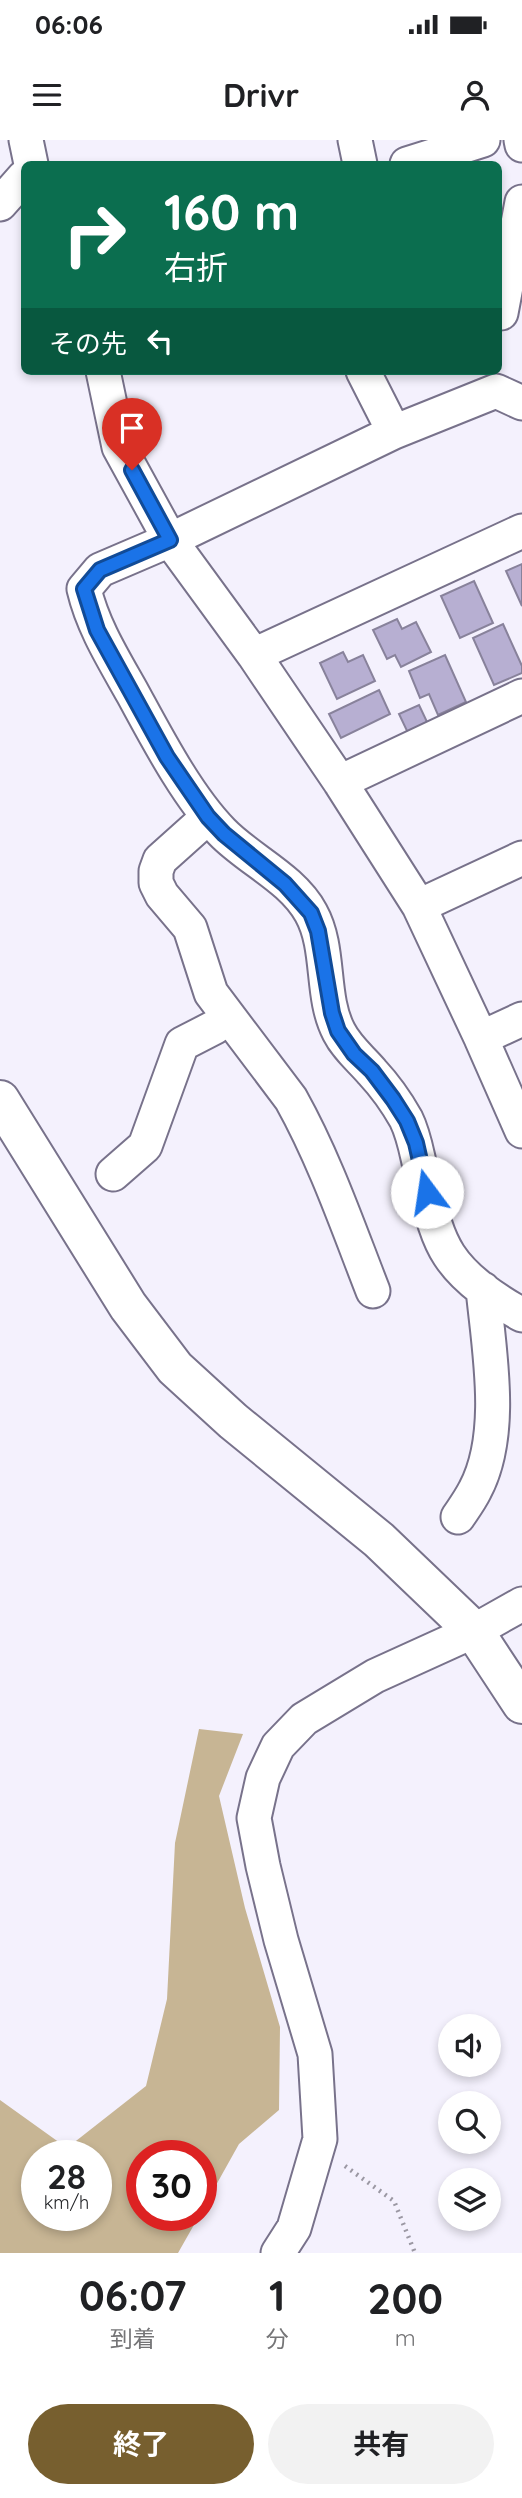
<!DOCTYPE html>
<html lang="ja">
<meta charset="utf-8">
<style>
:root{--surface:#fff;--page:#f2f2f2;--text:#202124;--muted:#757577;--accent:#775f2f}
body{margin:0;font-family:Quicksand,"Noto Sans JP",sans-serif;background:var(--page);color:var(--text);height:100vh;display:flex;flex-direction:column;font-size:26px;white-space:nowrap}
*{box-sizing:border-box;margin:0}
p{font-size:23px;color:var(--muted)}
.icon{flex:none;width:38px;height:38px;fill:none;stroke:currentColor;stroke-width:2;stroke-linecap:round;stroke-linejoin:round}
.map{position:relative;height:2113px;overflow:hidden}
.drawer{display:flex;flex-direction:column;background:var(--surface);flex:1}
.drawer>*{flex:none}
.hud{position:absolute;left:21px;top:21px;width:481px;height:214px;border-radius:10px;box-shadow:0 4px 10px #0003;background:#0b6e4f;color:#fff;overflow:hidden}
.buttons{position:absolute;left:438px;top:1874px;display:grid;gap:14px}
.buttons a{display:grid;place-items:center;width:63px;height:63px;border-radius:50%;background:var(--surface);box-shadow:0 4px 10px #0003;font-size:35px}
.speed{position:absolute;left:21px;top:2000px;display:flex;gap:14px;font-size:35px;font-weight:700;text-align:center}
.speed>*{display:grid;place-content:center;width:91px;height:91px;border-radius:50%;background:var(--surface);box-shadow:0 4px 10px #0003;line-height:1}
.speed small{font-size:18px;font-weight:400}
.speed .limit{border:10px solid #d22;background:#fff;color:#111}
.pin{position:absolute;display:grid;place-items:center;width:60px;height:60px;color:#fff;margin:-72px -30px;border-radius:50% 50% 50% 0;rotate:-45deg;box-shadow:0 0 7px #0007}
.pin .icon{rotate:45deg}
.me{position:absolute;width:77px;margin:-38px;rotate:346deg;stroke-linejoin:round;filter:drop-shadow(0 0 5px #0008)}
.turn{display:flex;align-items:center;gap:24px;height:147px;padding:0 28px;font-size:32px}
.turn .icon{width:91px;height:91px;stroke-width:2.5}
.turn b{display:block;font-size:49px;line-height:60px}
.then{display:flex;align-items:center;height:66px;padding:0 28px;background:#0003;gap:14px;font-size:26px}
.eta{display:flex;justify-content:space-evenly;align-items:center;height:119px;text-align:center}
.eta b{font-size:42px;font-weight:700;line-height:49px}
.action{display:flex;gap:14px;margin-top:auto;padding:14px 28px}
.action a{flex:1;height:80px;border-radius:42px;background:var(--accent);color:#fff;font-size:28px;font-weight:700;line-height:80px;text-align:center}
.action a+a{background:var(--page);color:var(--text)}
.status{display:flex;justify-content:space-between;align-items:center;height:49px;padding:0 35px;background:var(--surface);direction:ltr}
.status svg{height:19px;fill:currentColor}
header{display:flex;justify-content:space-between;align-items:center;height:91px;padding:0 28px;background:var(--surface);font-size:32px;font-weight:700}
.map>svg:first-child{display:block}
.forest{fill:#c7b594;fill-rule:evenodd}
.building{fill:#b7afd2;stroke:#88829b;stroke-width:2}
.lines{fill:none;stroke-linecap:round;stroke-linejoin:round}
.minor-casing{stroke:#78728b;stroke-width:37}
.tertiary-casing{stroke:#78728b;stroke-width:42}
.path{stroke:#9b98a3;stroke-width:4.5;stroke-dasharray:2 5;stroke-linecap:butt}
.minor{stroke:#fff;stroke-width:33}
.tertiary{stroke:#fff;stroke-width:38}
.route-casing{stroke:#114b97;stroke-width:18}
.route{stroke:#1a73e8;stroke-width:12}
</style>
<div class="status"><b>06:06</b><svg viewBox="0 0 49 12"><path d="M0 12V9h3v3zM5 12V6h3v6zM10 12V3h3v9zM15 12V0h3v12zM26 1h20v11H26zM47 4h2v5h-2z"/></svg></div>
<header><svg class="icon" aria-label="menu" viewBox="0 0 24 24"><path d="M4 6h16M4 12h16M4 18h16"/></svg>Drivr<svg class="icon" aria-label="person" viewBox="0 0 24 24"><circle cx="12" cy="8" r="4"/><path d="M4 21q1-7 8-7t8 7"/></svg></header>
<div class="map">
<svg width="522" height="2113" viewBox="0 0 522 2113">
<rect width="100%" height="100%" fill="#f4f1fd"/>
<path class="forest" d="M199 1589 243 1594 219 1656 245 1768 280 1887 279 1970 239 2004 201 2072V2016H142V2076H199L178 2113H0V1960L67 2008 146 1946 167 1859 175 1703ZM37 2016H96V2076H37Z"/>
<path class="building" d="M522 424V466L506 431Z
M474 441 493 483 460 498 441 456Z
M397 479 402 489 416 482 431 512 401 527 395 515 387 519 373 490Z
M503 484 522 526V533L494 545 473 498Z
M343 512 348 522 363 515 375 541 337 559 320 523Z
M445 515 466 562 438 575 429 554 420 558 409 531Z
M379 550 390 574 341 598 329 574Z
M419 565 428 584 408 593 399 574Z"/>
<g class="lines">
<defs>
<path id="minor" d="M26 0 31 24
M355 0 360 24
M521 0 522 5
M407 24 483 0
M0 64 24 37
M501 173 522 62
M103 231 119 307 170 400 254 515 340 642 419 766 481 898 522 991
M363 231 394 292
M522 263 496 251 394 292 170 400 100 430 84 449C93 487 114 520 133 554 157 598 187 656 222 692 249 720 292 738 311 773 331 809 320 856 339 892 347 908 361 919 372 932 385 946 397 963 406 979 415 997 417 1016 422 1035 429 1061 434 1092 449 1115 466 1141 496 1160 522 1175
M254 515 522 391
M340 642 522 556
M208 677 160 720 156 731V743L162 755 190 788 211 853 291 959C325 1020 348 1087 373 1151
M419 766 522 718
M481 898 522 879
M113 1034 145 1006 182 904 215 887 227 876
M458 1377C464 1368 470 1360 475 1350 505 1294 489 1210 483 1149
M278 2113 294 2088 320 1999 315 1914 281 1800 263 1726 254 1678 263 1638 278 1606 304 1579 375 1536 474 1491 522 1464"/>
<path id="tertiary" d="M0 960 128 1166 175 1228 233 1281 379 1400 474 1491 522 1564"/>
</defs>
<use href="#minor" class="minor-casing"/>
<use href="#tertiary" class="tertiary-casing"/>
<path class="path" d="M345 2026 394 2061 415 2113"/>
<use href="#minor" class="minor"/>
<use href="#tertiary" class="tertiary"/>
</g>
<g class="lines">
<defs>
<path id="route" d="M132 330 170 400 100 430 84 449 97 490 167 617 208 677 224 694 285 744 311 773 318 791 332 873 338 891 354 914 372 931 393 959 407 981 416 1003 427 1052"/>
</defs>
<use href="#route" class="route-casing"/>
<use href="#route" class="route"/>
</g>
</svg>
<div class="buttons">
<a><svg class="icon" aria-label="sound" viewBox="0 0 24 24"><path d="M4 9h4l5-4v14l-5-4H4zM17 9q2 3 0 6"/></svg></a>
<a><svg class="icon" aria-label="search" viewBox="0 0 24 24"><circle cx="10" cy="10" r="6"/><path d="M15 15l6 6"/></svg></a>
<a><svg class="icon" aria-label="layers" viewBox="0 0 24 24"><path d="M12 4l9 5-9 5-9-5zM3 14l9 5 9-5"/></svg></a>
</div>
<div class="speed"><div>28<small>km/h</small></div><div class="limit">30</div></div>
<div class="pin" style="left:132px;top:330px;background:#d93025"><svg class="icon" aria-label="arrive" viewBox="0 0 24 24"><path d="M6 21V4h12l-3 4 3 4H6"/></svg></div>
<svg class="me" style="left:427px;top:1052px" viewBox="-20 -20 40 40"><circle r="19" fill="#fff"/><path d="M0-13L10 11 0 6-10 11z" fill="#1a73e8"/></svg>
<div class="hud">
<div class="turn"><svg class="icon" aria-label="right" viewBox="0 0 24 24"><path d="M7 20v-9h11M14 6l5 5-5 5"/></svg><div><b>160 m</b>右折</div></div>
<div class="then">その先<svg class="icon" aria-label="left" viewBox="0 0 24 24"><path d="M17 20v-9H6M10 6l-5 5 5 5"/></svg></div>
</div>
</div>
<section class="drawer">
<div class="eta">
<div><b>06:07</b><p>到着</p></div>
<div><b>1</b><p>分</p></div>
<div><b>200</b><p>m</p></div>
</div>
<div class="action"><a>終了</a><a>共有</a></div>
</section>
